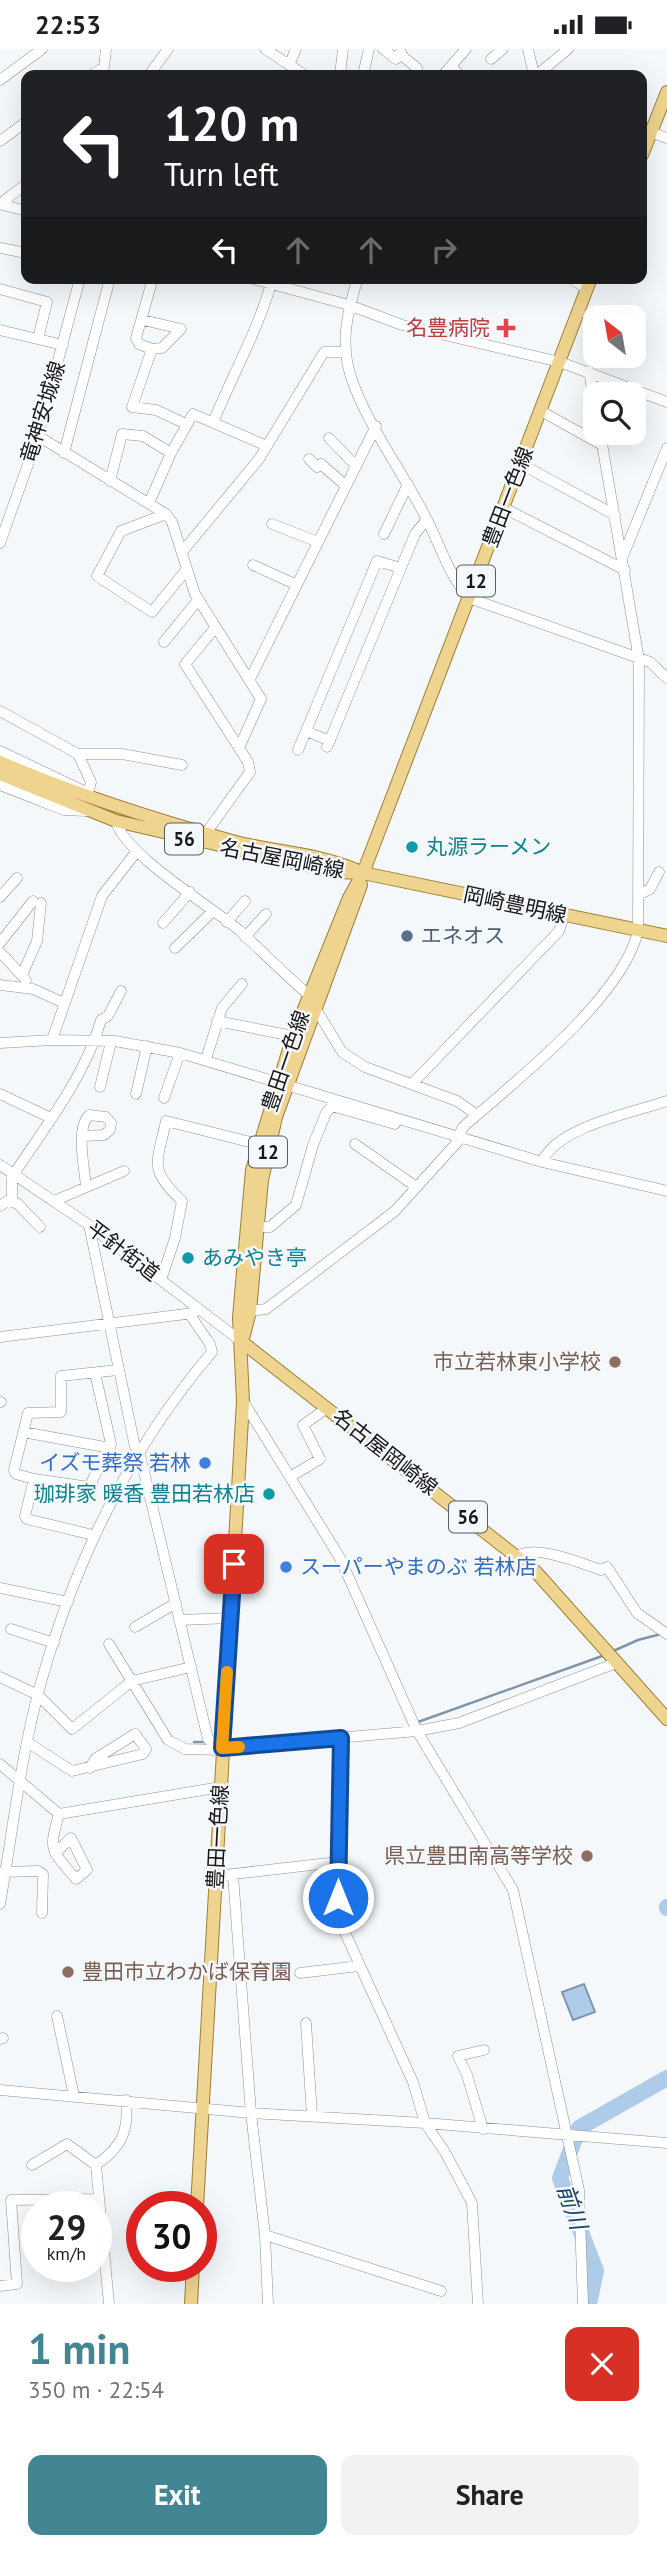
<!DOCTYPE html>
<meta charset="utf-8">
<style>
:root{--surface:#fff;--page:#f2f2f2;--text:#202124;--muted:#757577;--accent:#418692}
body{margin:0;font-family:"PT Sans","Noto Sans JP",sans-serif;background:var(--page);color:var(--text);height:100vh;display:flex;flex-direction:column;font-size:26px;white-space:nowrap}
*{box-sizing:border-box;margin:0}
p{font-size:23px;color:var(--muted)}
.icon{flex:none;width:38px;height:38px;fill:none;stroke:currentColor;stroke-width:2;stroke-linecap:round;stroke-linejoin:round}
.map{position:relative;height:2255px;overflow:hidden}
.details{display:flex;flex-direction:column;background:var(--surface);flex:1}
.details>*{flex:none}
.guide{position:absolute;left:21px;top:21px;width:626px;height:214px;border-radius:14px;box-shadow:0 7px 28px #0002;background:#202124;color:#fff;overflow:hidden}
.needle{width:46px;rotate:329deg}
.fabs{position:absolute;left:583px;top:256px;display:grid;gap:14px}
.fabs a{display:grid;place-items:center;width:63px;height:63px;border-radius:14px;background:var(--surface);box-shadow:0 7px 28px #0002;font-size:35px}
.speed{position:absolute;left:21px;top:2142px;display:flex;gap:14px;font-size:35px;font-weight:700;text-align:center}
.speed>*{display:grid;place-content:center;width:91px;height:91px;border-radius:50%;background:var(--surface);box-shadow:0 7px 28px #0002;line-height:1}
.speed small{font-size:18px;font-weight:400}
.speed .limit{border:10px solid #d22;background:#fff;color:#111}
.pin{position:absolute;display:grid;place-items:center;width:60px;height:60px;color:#fff;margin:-30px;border-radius:14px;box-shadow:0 4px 10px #0006}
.me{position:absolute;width:77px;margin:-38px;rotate:0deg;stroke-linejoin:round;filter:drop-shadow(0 0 5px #0008)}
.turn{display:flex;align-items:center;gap:24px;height:147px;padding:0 28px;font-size:32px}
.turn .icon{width:91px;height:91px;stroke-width:2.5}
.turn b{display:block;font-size:49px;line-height:60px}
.lanes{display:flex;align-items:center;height:66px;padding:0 28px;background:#0003;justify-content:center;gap:35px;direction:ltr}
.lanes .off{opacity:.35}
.round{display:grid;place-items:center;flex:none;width:74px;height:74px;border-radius:14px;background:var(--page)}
.summary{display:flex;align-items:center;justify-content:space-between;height:119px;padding:0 28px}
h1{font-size:42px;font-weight:700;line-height:52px;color:var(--accent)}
.cta{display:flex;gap:14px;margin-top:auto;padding:14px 28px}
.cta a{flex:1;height:80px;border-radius:14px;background:var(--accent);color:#fff;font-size:28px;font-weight:700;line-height:80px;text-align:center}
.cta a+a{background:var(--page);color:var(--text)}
.status{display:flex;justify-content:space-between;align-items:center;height:49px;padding:0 35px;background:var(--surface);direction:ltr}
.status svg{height:19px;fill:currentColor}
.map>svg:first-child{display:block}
.water{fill:#aecbea;stroke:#8095ab;stroke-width:2}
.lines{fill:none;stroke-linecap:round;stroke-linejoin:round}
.stream{stroke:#8095ab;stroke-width:2.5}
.river{stroke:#aecbea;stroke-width:16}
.minor-casing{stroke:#8e9193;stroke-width:11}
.major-casing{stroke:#9c8035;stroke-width:14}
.minor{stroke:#fff;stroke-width:10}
.major{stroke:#efd48f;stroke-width:12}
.route-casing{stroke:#114b97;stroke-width:18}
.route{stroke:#1a73e8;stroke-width:12}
.slow{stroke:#f59e0b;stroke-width:12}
.health-dot{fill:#e0444e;stroke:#f5f8fb;stroke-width:2.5}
.culture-dot{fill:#0f9aa8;stroke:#f5f8fb;stroke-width:2.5}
.service-dot{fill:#5c6f8a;stroke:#f5f8fb;stroke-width:2.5}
.education-dot{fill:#8d6e63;stroke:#f5f8fb;stroke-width:2.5}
.shop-dot{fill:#3f7fe0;stroke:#f5f8fb;stroke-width:2.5}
.labels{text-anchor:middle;stroke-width:5;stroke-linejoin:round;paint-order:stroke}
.shield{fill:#f5f8fb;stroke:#595a5c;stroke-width:2}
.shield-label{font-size:19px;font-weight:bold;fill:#161718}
.health-label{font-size:21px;fill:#be3a42;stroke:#f5f8fb;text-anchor:end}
.street-label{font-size:21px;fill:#161718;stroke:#f5f8fb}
.culture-label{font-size:21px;fill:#0d838f;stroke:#f5f8fb;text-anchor:start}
.service-label{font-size:21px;fill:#4e5e75;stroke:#f5f8fb;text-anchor:start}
.education-label{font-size:21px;fill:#785e54;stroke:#f5f8fb;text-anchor:end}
.shop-label{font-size:21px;fill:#366cbe;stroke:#f5f8fb;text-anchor:end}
.water-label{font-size:23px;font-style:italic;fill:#1b446d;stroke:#f5f8fb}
</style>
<div class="status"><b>22:53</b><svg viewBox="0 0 49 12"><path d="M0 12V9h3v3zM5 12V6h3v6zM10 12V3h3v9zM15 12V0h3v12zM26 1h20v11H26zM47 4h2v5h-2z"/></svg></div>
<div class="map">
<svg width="667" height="2255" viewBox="0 0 667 2255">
<rect width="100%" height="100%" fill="#f5f8fb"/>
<path class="water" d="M584 1935 595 1963 573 1971 562 1943Z"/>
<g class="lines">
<path class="stream" d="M611 1603 638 1591 661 1585
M418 1673 605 1606
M194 1693H208"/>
<path class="river" d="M667 1858V1859
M589 2255 596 2222 560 2129 579 2079 667 2029"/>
<defs>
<path id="minor" d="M265 0 305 26
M383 0 396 10 401 3
M528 0 534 26
M400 5 417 19 416 26
M491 10 503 0
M289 16 296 0
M452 17 459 26
M92 26 104 18 106 0
M149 26 168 0
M340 26 343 0
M363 26 369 0
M443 26 466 0
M537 26 568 0
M0 31 42 0
M642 80 667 89
M0 92 26 73
M0 155 26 135
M0 155 26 162
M0 199 26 204
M153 229 136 289 139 295 152 300 132 358 156 361 186 375
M250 229 349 256 402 276 560 313 667 353
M358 229C347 263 340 294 351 328 366 374 402 422 424 465 439 492 448 526 469 549L650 613 667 629
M570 229 587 240
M0 240 47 253 38 290
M143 271 181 280 162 299 152 300
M0 281 63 296
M589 322 595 357
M541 362 602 396
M214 371C233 325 257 283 271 235
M38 387 166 465 172 473 195 545 261 650 239 699
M329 389 356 417
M64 404 110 229
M309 410 317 418 321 415 346 437
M521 415 615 466
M110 432 122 385 143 387 171 404
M149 454 171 404 193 365 267 397
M504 459 625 521
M166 465 121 482 97 527 152 563 187 520
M272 475 318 493
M384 485 408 435
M0 494 38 387 80 229
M182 503 259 410 324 303H346
M623 507 667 399
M253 516 297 536
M164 593 198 551
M250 630 376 377
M0 662 78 705 91 733 88 744
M306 682 330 692
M327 698 415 485 427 470
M298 701 377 512 401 519
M0 702 88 744
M78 705H122L182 716
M0 736 64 761 86 762
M116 772C124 805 210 857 239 881 263 903 285 926 310 947
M206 784 250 723 248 713 185 615 216 578
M638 846 650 840 659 823
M0 848 17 829
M227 873 245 852
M163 874 190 843
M245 888 266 865
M0 894 33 852
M175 899 213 862
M0 903 26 931
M22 926 37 892 41 854
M0 936 33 940 64 954
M316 960 342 1003 365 1018 457 1052 477 1066
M217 972 293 987
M52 991 102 847 137 802
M0 994 52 991 115 992 180 1004 542 1113 667 1142
M206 1010 222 959 242 935
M412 1035 559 882 564 866
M100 1038 111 993
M0 1045 51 1069
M136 1045 147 997
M164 1049 180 1004
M83 1087 104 1086 110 1081 111 1074 106 1068 89 1066C75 1080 85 1120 86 1138
M458 1088 463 1078C515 1033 623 948 638 882L639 611 600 383
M355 1095 415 1137
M542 1113C557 1078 632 1064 667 1052
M0 1116 89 1176 242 1293
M14 1125C45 1078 86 1026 101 971L108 967 121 942
M10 1152 18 1155 40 1178
M54 1152 124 1122
M0 1157 12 1149V1123
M89 1176 135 1398 139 1402 208 1690 222 1699 417 1682 459 1674 616 1614
M256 1178H270L296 1156 313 1096 326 1064 332 1057 395 1075
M161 1231 175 1189 182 1152C148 1120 157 1115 166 1072L258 1095
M250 1262 266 1260 395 1162 461 1089
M0 1288 194 1264
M243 1352 340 1509 417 1682 513 1841 579 2141 583 2255
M0 1353H1
M23 1383 110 1399
M290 1428 320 1410 303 1376 327 1359
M34 1430 89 1438 111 1395 95 1324
M93 1486 27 1470 25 1467 34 1430 16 1425 14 1421 28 1364 61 1363V1327L118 1321
M517 1507C536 1495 581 1514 601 1521L607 1518 637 1564 667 1585
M0 1539 68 1553
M179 1571 231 1569
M135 1578 176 1554
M11 1580 54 1594
M109 1595 168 1691 185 1700 222 1701
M0 1628 38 1646 72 1680 132 1632 191 1618
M341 1689 338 1849 342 1877 413 2033 425 2074 445 2103 472 2154 478 2255
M27 1693 72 1722 143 1705 146 1700 135 1685 95 1710 90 1719
M0 1715 59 1765 221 1738
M55 1804 71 1789 87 1821 76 1830C51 1800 48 1803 59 1765
M2 1823 38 1822 43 1825 42 1864
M233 1826 251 2064 265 2186 268 2255
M216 1827 338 1813
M0 1855C13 1781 21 1703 42 1630 76 1510 131 1398 212 1303L210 1295 190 1266
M300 1924 359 1917
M57 1967 74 2047
M306 1974 312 2067
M0 1990 3 1989
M0 2041 251 2064 425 2074 667 2094
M483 2080 467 2026 458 2007 484 2001
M32 2116 67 2095 96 2116C122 2098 129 2082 126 2051
M96 2116 109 2255
M265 2186 441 2242
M0 2237 17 2235 11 2151 99 2150"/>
<path id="major" d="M642 106 667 43
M0 713C76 746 153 770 232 792 273 803 317 804 356 821
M0 725 116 772 337 823 363 824 667 887
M244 1286 250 1262 262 1131 276 1068 361 836
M242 1293 536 1523 667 1670
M197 2158 243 1352 239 1268 252 1121 293 987 349 849 363 824 591 229
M191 2255 193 2217"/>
</defs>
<use href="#minor" class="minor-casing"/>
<use href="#major" class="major-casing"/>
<use href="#minor" class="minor"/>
<use href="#major" class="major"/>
</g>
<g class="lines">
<defs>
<path id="route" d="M234 1515 222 1699 341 1689 338 1849"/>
</defs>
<use href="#route" class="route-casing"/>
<use href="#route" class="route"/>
<path class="slow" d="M227 1623 222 1699 239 1698"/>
</g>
<path class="health-dot" d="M502.5 268.5h7v7h7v7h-7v7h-7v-7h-7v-7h7z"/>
<g class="culture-dot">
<circle cx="412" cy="798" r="7"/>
<circle cx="188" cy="1209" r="7"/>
<circle cx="269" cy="1445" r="7"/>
</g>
<circle class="service-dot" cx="407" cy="887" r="7"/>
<g class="education-dot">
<circle cx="615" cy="1313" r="7"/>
<circle cx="587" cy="1807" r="7"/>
<circle cx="68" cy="1923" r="7"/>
</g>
<g class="shop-dot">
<circle cx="205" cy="1414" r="7"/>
<circle cx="286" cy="1518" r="7"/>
</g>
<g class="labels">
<g class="shield">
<rect x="457" y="516.5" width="38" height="31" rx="5"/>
<rect x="165" y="774.5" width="38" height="31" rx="5"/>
<rect x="249" y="1087.5" width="38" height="31" rx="5"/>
<rect x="449" y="1452.5" width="38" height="31" rx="5"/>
</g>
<g class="shield-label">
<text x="476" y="539">12</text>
<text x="184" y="797">56</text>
<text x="268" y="1110">12</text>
<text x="468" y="1475">56</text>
</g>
<g class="health-label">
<text x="490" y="286">名豊病院</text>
</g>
<g class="street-label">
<text transform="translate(43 363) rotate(-73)" y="7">竜神安城線</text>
<text transform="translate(508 448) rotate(-69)" y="7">豊田一色線</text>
<text transform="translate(282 810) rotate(11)" y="7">名古屋岡崎線</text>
<text transform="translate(515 856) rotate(12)" y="7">岡崎豊明線</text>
<text transform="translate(286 1012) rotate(-71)" y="7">豊田一色線</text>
<text transform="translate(123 1202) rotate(37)" y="7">平針街道</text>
<text transform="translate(385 1403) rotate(38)" y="7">名古屋岡崎線</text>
<text transform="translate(218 1788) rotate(-87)" y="7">豊田一色線</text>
</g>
<g class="culture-label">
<text x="426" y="805">丸源ラーメン</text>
<text x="202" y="1216">あみやき亭</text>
<text x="255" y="1452" text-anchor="end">珈琲家 暖香 豊田若林店</text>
</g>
<g class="service-label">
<text x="421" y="894">エネオス</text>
</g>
<g class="education-label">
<text x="601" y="1320">市立若林東小学校</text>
<text x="573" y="1814">県立豊田南高等学校</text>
<text x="82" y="1930" text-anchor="start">豊田市立わかば保育園</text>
</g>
<g class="shop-label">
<text x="191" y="1421">イズモ葬祭 若林</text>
<text x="300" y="1525" text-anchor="start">スーパーやまのぶ 若林店</text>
</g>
<g class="water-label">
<text transform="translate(572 2158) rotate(71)" y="8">前川</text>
</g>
</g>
</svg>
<div class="fabs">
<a><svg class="needle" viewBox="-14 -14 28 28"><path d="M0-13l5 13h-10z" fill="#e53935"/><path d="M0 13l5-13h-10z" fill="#757577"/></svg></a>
<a><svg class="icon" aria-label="search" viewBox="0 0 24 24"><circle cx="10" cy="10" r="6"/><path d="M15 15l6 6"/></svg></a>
</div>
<div class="speed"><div>29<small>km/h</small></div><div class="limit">30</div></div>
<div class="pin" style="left:234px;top:1515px;background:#d93025"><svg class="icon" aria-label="arrive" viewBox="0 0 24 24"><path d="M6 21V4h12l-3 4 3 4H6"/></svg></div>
<svg class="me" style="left:338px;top:1849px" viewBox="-20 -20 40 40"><circle r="17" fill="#1a73e8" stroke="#fff" stroke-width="3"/><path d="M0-11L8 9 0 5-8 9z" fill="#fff"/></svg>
<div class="guide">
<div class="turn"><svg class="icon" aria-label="left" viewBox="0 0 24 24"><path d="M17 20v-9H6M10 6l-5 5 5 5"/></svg><div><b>120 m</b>Turn left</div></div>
<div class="lanes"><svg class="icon" aria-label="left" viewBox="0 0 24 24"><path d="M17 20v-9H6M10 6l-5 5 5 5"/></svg><svg class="icon off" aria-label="ahead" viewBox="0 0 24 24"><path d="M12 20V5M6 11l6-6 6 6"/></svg><svg class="icon off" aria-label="ahead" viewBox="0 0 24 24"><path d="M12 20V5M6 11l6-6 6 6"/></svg><svg class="icon off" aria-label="right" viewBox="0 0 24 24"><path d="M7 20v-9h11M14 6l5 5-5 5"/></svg></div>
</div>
</div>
<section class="details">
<div class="summary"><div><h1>1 min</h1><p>350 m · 22:54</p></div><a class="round" style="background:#d93025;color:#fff"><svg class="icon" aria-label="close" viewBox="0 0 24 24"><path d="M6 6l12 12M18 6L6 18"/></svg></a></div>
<div class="cta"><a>Exit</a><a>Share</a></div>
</section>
